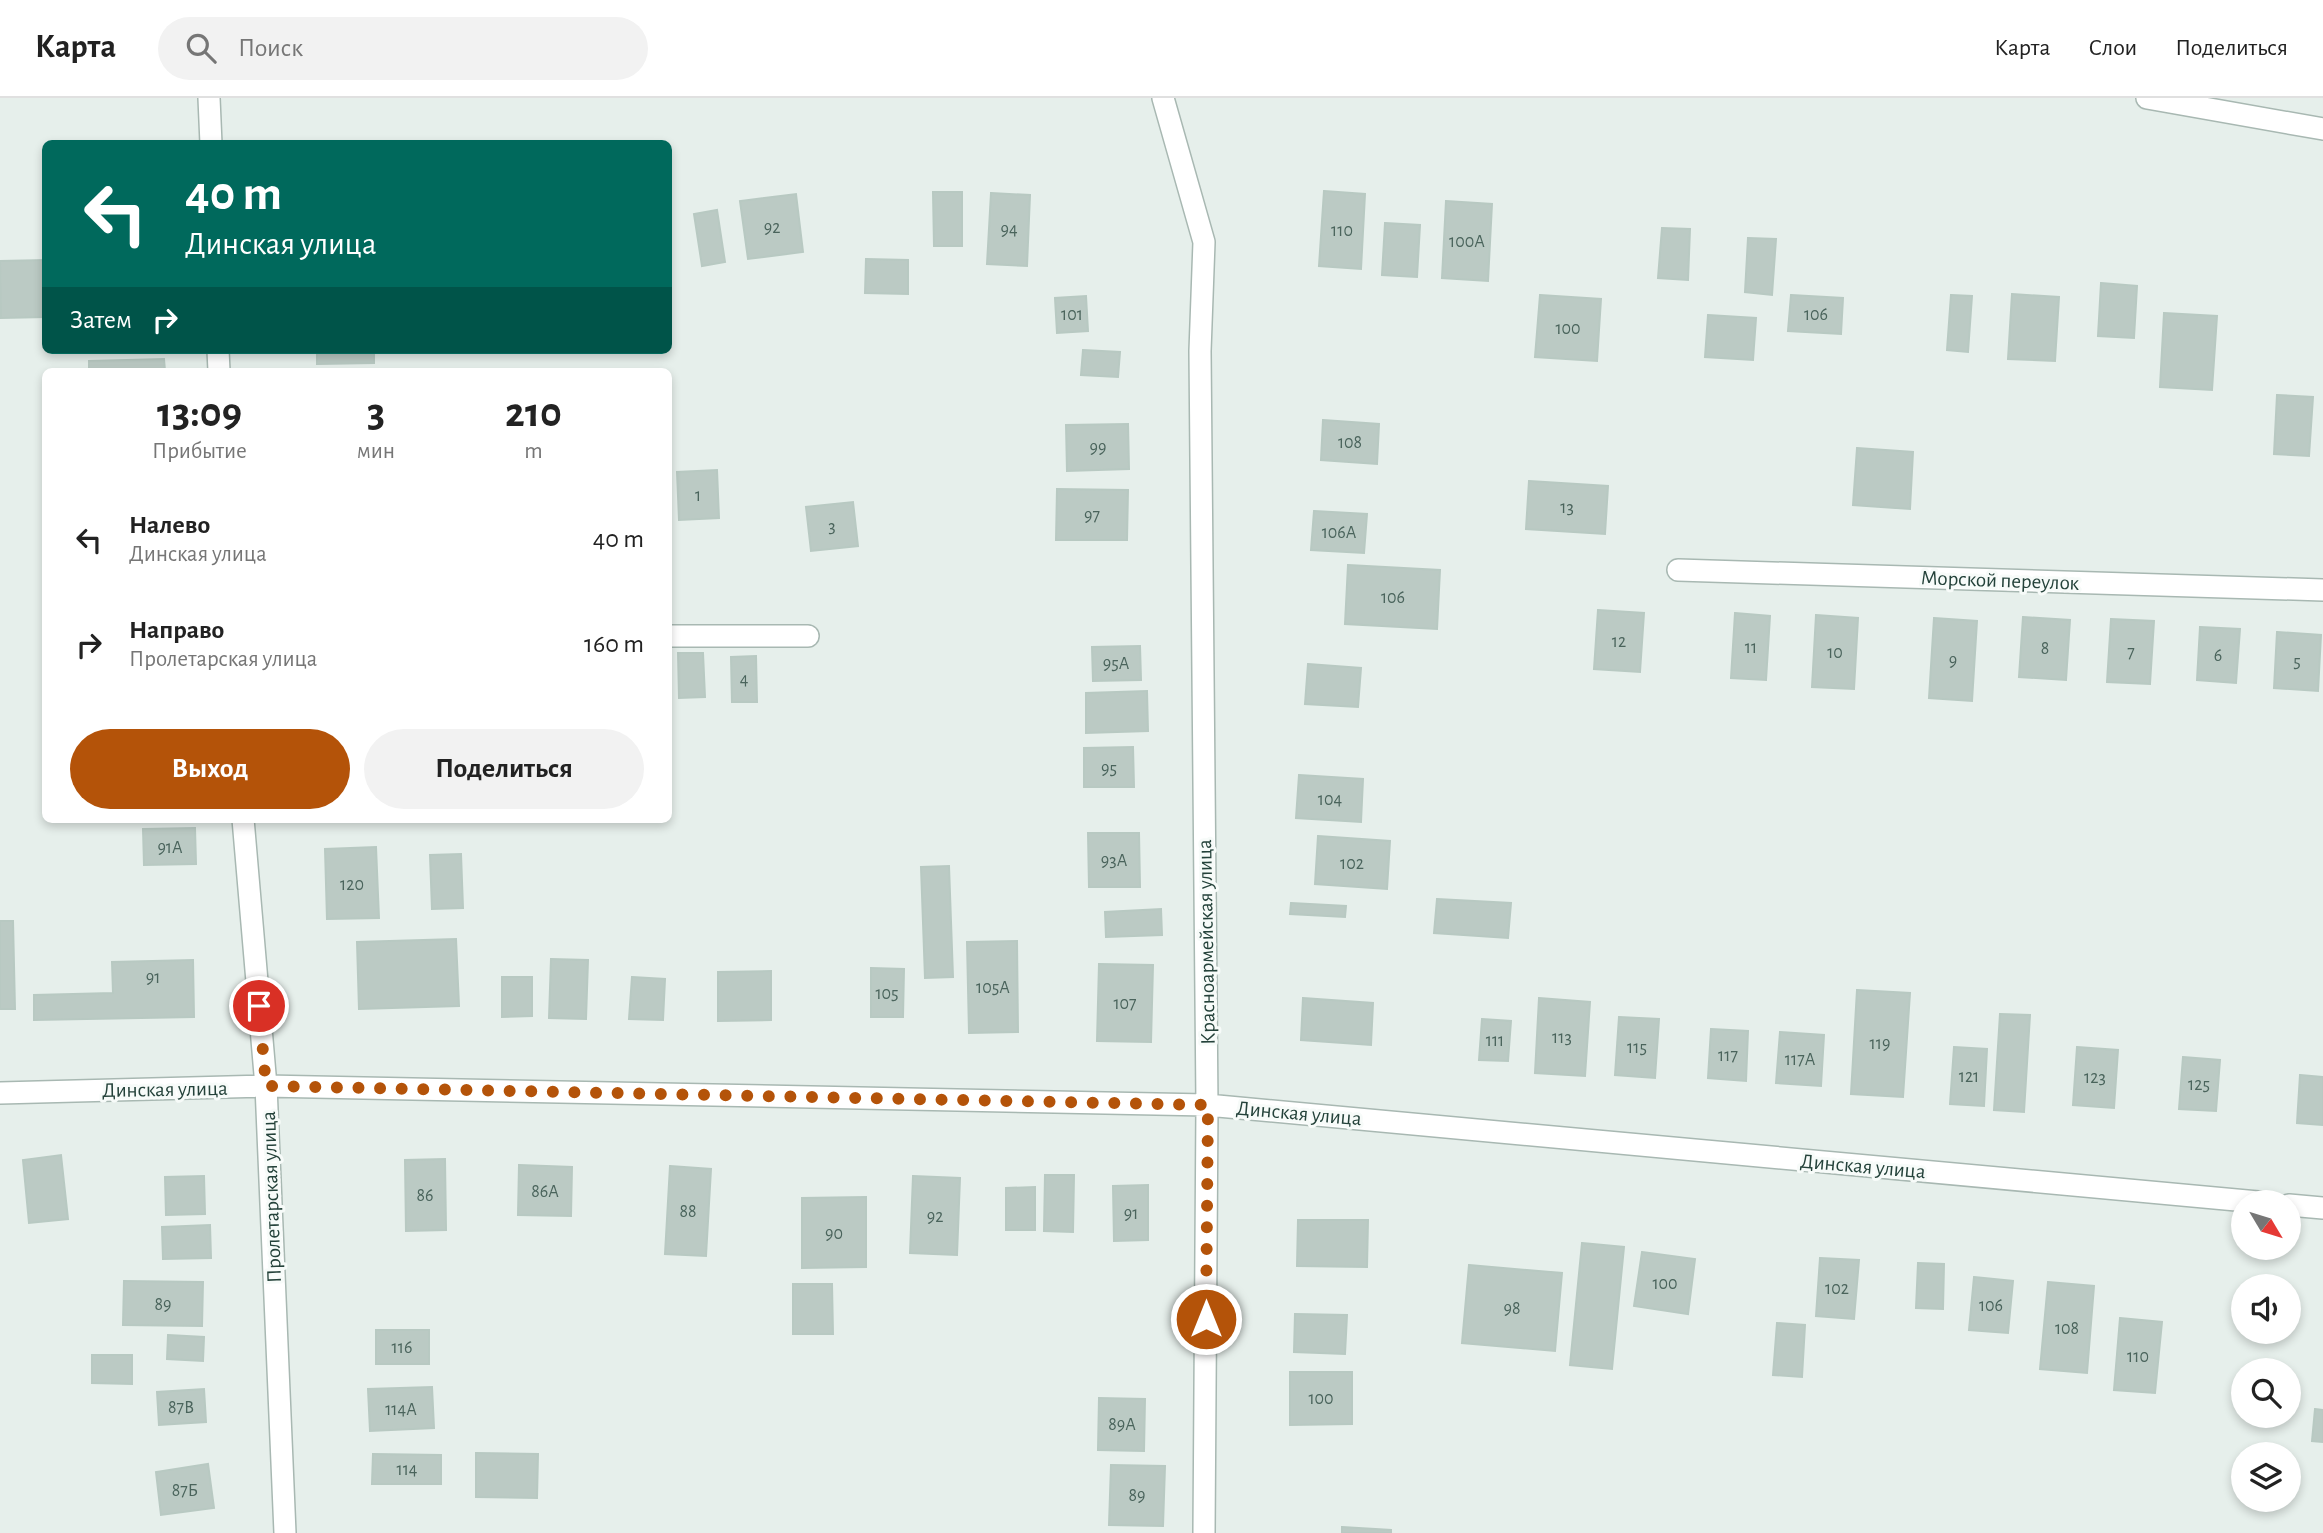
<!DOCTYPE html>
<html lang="ru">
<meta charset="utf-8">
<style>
:root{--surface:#fff;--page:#f2f2f2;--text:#222;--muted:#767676;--line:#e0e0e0;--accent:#b45309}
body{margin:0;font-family:"Alegreya Sans",sans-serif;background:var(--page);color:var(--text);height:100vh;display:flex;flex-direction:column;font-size:26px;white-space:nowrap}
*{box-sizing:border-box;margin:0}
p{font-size:23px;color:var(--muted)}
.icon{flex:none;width:38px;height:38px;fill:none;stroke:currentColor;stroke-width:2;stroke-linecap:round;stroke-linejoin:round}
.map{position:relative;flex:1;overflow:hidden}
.panel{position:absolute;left:42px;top:270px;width:630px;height:455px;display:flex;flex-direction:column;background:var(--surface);border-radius:10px;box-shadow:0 4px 10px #0003}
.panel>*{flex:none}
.guide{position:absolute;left:42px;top:42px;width:630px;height:214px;border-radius:10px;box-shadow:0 4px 10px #0003;background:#00695c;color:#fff;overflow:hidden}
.needle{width:46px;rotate:128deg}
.buttons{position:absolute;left:2231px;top:1092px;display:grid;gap:14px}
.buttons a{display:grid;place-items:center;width:70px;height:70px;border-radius:50%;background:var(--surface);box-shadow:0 4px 10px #0003;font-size:35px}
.pin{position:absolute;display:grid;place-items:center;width:60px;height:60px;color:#fff;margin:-30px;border:4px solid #fff;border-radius:50%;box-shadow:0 2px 7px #0007}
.me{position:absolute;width:77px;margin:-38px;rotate:0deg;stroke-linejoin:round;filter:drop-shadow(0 0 5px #0008)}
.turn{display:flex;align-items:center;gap:24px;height:147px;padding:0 28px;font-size:32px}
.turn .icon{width:91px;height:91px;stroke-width:2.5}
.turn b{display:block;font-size:49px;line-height:60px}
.then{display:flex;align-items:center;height:66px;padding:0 28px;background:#0003;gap:14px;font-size:26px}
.eta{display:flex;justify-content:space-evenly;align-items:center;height:119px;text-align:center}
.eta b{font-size:42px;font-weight:700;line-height:49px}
.button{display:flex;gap:14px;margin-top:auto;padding:14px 28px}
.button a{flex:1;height:80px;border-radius:42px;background:var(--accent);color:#fff;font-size:28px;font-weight:700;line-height:80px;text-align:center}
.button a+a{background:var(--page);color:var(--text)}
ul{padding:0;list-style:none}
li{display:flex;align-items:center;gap:21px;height:105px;padding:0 28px}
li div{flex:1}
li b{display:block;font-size:26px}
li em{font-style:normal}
header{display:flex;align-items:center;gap:42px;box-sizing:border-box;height:98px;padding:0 35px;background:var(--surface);border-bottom:2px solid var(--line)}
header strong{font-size:33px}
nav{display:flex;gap:38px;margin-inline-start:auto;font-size:24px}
.search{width:490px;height:63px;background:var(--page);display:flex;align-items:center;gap:18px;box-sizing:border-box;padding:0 24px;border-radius:38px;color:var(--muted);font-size:26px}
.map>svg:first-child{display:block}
.building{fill:#bbcac4;stroke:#b8c9c2;stroke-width:2}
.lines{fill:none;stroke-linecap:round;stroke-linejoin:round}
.minor-casing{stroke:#a8b8b2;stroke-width:24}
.minor{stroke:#fff;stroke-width:21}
.route{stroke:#b45309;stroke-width:12;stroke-dasharray:0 21.6}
.labels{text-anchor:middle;stroke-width:6;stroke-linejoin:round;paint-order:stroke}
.number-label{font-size:18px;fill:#4a645c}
.street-label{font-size:21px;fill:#24423a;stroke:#f7fbf9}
</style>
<header>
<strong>Карта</strong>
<div class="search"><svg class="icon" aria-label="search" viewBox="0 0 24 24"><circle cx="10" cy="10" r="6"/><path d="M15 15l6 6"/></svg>Поиск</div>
<nav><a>Карта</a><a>Слои</a><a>Поделиться</a></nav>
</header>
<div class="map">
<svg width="2323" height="1435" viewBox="0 0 2323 1435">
<rect width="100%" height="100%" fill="#e6efeb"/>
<path class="building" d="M1324 93 1365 96 1361 171 1319 168Z
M933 94H962V148H934Z
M991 95 1030 97 1027 168 987 166Z
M796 96 803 154 748 161 740 103Z
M1446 103 1492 106 1488 183 1442 180Z
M717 112 725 164 702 168 694 116Z
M1385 125 1420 127 1417 179 1382 177Z
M1662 130 1690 131 1688 182 1658 180Z
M1748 140 1776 141 1772 197 1745 194Z
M866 161 908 162V196L865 195Z
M46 162V219L1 220 0 163Z
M2101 185 2137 188 2134 240 2098 238Z
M2012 196 2059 199 2055 263 2008 261Z
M1540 197 1601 201 1597 263 1535 259Z
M1791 197 1843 200 1841 236 1788 233Z
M1951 197 1972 198 1968 254 1947 252Z
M1086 198 1088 233 1057 235 1055 200Z
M2164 215 2217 218 2212 292 2160 289Z
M1708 217 1756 220 1753 262 1705 259Z
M317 252H374V265L317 266Z
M1083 252 1120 254 1118 279 1081 277Z
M164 261 165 273H89V263Z
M2277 297 2313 299 2309 358 2274 356Z
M1323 322 1379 326 1377 366 1321 362Z
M1128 326 1129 371 1067 373 1066 327Z
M1857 350 1913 354 1910 411 1853 407Z
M717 372 719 420 679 422 677 374Z
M1529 383 1608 388 1605 436 1526 431Z
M1057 391 1128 392 1127 442H1056Z
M853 404 858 448 811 453 806 409Z
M1314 413 1367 416 1364 455 1311 452Z
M1348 467 1440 472 1437 531 1345 526Z
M1598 512 1644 515 1640 574 1594 571Z
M1735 515 1770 518 1766 582 1731 580Z
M1816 517 1858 520 1854 591 1812 589Z
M2023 519 2070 522 2066 582 2019 579Z
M1934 520 1977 523 1972 603 1929 600Z
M2111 521 2154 523 2150 586 2107 584Z
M2200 529 2240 531 2236 585 2197 582Z
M2277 534 2321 537 2318 593 2274 590Z
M1140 548 1141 582 1093 583 1092 549Z
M678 555H703L705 599 679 600Z
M756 558 757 604H732L731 559Z
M1308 566 1361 570 1358 609 1305 606Z
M1147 593 1148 633 1086 635V595Z
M1133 649 1134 689H1084V650Z
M1299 677 1363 681 1361 724 1296 720Z
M195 730 196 766 144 767 143 731Z
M1088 735H1139L1140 789H1089Z
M1318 738 1390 743 1387 791 1315 786Z
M376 749 379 820 327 821 325 751Z
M461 756 463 810 432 811 430 757Z
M949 768 953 879 925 880 921 769Z
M1437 801 1511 805 1508 840 1434 835Z
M1291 805 1346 808 1345 819 1290 816Z
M1161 811 1162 837 1106 839 1105 814Z
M0 823H13L15 911H0Z
M456 841 459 908 359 911 357 844Z
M1017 843 1018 934 969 935 967 844Z
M551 861 588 862 586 921 549 920Z
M193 862 194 919 34 922V897L113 895 112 864Z
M1099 866 1153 867 1151 944 1097 943Z
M871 870 904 871 903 919H871Z
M771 873V922L718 923V874Z
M502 879H532V918L502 919Z
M632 879 665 881 663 922 629 921Z
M1857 892 1910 895 1903 999 1851 996Z
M1303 900 1373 905 1371 947 1301 942Z
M1539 900 1590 904 1585 978 1535 975Z
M2000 916 2030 917 2024 1014 1994 1012Z
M1619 919 1659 921 1655 980 1615 977Z
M1482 921 1511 923 1508 963 1479 962Z
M1711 931 1748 933 1746 983 1708 980Z
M1780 934 1824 937 1821 988 1776 985Z
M1954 949 1987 951 1984 1008 1950 1006Z
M2077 949 2118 952 2114 1010 2073 1007Z
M2183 959 2220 962 2216 1013 2179 1011Z
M2300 977 2323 979V1027L2297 1025Z
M61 1057 68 1121 29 1125 23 1062Z
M445 1061 446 1132 406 1133 405 1062Z
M519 1067 572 1069 571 1118 518 1117Z
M670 1068 711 1071 706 1158 665 1156Z
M1045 1077H1074L1073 1134 1044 1133Z
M204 1078 205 1116 166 1117 165 1079Z
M913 1078 960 1080 957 1157 910 1155Z
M1148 1087V1142L1114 1143 1113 1088Z
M1035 1089V1132H1006V1090Z
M866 1099V1169L802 1170V1100Z
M1298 1122H1368L1367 1169 1297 1168Z
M210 1127 211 1160 163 1161 162 1129Z
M1582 1145 1624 1149 1612 1271 1570 1267Z
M1642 1154 1695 1161 1688 1216 1634 1208Z
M1820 1160 1859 1162 1854 1221 1816 1218Z
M1918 1165 1944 1166 1943 1211 1916 1210Z
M1469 1167 1562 1175 1555 1253 1462 1245Z
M1974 1179 2013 1183 2008 1235 1969 1232Z
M124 1183 203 1184 202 1228 123 1227Z
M2048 1184 2094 1188 2087 1275 2040 1271Z
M793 1186H832L833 1236H793Z
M1295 1216 1347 1217 1345 1256 1294 1254Z
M2120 1220 2162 1224 2155 1295 2114 1292Z
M1777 1225 1805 1227 1802 1279 1773 1277Z
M376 1232H429V1266H376Z
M168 1237 204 1239 203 1263 167 1261Z
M92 1257H132V1286L92 1285Z
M1290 1274H1352V1326L1290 1327Z
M432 1289 434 1330 370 1333 368 1291Z
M204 1291 206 1324 159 1327 157 1294Z
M1099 1300 1145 1301 1144 1353 1098 1352Z
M2315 1311 2323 1312V1344L2312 1343Z
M476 1355 538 1356 537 1400 476 1399Z
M373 1356 441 1357V1386H372Z
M208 1366 214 1410 161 1417 156 1374Z
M1111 1367 1165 1368 1163 1428 1109 1427Z
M1342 1429 1391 1432V1435H1342Z"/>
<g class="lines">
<defs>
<path id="minor" d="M209 0 211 46
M1163 0 1204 144 1200 253 1207 1007 1204 1435
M2147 0 2323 31
M218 252 219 273
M1678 472 2323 492
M668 538H808
M243 721 266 988 285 1435
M0 995 266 988 1207 1007 2258 1104
M2289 1107 2323 1110"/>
</defs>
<use href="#minor" class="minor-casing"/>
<use href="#minor" class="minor"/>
</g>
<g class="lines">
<path class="route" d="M259 908 266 988 1208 1007 1206 1221"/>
</g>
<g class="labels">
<g class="number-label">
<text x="772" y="135">92</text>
<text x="1009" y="137">94</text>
<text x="1342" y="138">110</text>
<text x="1467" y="149">100А</text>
<text x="1072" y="222">101</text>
<text x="1816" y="222">106</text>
<text x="1568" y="236">100</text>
<text x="1350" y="350">108</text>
<text x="1098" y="355">99</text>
<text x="698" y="403">1</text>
<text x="1567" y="415">13</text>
<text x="1092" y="423">97</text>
<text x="832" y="434">3</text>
<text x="1339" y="440">106А</text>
<text x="1393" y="505">106</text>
<text x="1619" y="549">12</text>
<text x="1751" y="555">11</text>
<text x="2045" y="556">8</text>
<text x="1835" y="560">10</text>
<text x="2131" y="560">7</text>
<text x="2218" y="563">6</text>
<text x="1953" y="568">9</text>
<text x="2297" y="569">5</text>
<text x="1116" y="571">95А</text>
<text x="744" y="587">4</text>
<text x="1109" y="676">95</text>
<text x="1330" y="707">104</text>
<text x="170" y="755">91А</text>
<text x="1114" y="768">93А</text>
<text x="1352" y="771">102</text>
<text x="352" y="792">120</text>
<text x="153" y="885">91</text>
<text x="993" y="895">105А</text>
<text x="887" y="901">105</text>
<text x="1125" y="911">107</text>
<text x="1562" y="945">113</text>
<text x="1495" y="948">111</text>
<text x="1880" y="951">119</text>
<text x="1637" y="955">115</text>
<text x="1728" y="963">117</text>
<text x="1800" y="967">117А</text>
<text x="1969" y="984">121</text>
<text x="2095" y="985">123</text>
<text x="2199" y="992">125</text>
<text x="545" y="1099">86А</text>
<text x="425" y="1103">86</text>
<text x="688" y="1119">88</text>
<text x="1131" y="1121">91</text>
<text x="935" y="1124">92</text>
<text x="834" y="1141">90</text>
<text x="1665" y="1191">100</text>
<text x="1837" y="1196">102</text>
<text x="163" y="1212">89</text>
<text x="1991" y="1213">106</text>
<text x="1512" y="1216">98</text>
<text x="2067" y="1236">108</text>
<text x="402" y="1255">116</text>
<text x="2138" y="1264">110</text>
<text x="1321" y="1306">100</text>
<text x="181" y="1315">87В</text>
<text x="401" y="1317">114А</text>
<text x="1122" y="1332">89А</text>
<text x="407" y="1377">114</text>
<text x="185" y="1398">87Б</text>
<text x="1137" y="1403">89</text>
</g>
<g class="street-label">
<text transform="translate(2000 482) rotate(2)" y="7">Морской переулок</text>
<text transform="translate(1206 844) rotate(-91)" y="7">Красноармейская улица</text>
<text transform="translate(165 991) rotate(-1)" y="7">Динская улица</text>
<text transform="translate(1299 1015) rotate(5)" y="7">Динская улица</text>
<text transform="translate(1863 1068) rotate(5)" y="7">Динская улица</text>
<text transform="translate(271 1099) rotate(-92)" y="7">Пролетарская улица</text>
</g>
</g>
</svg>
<div class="buttons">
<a><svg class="needle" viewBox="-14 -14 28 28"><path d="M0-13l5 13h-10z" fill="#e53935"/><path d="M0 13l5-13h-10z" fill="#767676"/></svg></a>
<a><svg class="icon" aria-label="sound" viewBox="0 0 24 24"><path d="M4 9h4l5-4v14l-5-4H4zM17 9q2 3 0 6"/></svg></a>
<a><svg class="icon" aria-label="search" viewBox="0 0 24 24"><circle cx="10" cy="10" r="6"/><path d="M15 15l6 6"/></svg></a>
<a><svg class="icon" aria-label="layers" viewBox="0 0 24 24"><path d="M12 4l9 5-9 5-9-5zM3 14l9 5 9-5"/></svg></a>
</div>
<div class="pin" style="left:259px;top:908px;background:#d93025"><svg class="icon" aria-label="arrive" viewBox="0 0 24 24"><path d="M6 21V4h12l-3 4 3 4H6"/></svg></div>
<svg class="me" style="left:1206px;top:1221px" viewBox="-20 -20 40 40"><circle r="17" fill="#b45309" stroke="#fff" stroke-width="3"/><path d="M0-11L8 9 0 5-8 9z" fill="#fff"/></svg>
<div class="guide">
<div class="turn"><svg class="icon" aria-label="left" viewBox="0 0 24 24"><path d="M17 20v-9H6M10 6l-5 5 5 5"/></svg><div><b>40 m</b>Динская улица</div></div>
<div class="then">Затем<svg class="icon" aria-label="right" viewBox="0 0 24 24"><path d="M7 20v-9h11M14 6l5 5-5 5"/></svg></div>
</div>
<section class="panel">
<div class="eta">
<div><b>13:09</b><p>Прибытие</p></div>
<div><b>3</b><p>мин</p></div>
<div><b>210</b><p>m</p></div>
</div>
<ul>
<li><svg class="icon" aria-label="left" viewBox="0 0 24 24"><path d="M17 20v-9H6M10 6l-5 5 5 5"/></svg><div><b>Налево</b><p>Динская улица</p></div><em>40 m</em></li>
<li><svg class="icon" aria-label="right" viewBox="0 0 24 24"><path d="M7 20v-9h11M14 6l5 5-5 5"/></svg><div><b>Направо</b><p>Пролетарская улица</p></div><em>160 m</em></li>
</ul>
<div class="button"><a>Выход</a><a>Поделиться</a></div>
</section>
</div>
